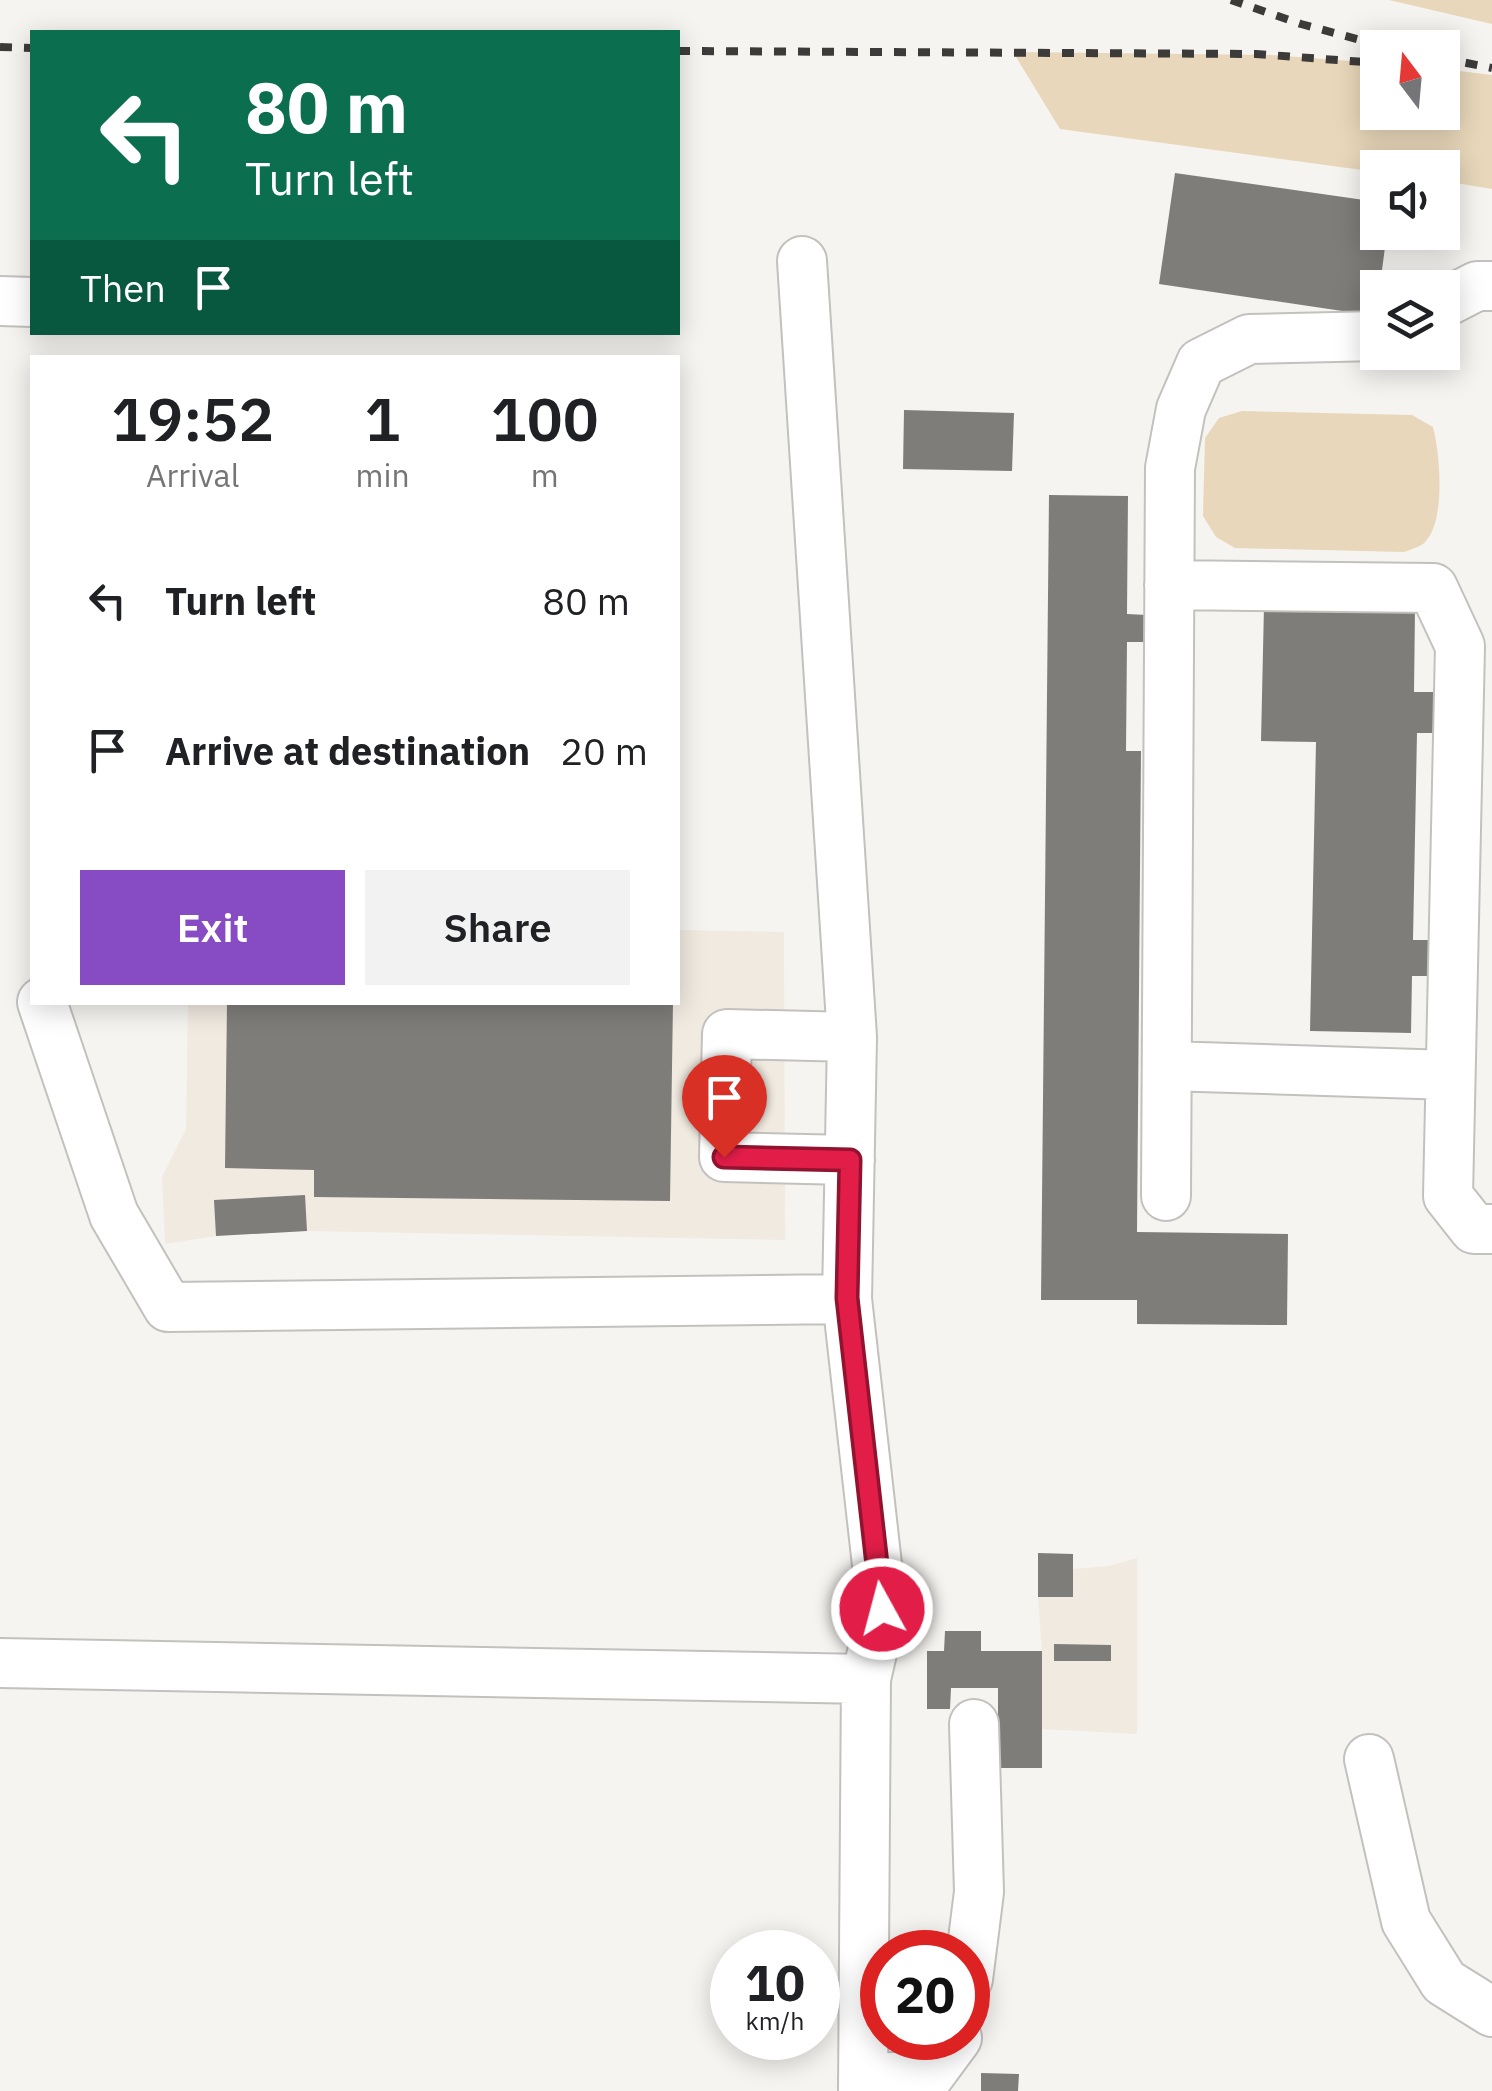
<!DOCTYPE html>
<style>
:root{--surface:#fff;--page:#f2f2f2;--text:#202124;--muted:#757577;--accent:#874cc3}
body{margin:0;font-family:"IBM Plex Sans",sans-serif;background:var(--page);color:var(--text);height:100vh;display:flex;flex-direction:column;font-size:38px;white-space:nowrap}
*{box-sizing:border-box;margin:0}
p{font-size:32px;color:var(--muted)}
.icon{flex:none;width:55px;height:55px;fill:none;stroke:currentColor;stroke-width:2;stroke-linecap:round;stroke-linejoin:round}
.map{position:relative;flex:1;overflow:hidden}
.side{position:absolute;left:30px;top:355px;width:650px;height:650px;display:flex;flex-direction:column;background:var(--surface);border-radius:0px;box-shadow:0 5px 25px #0003}
.side>*{flex:none}
.top-card{position:absolute;left:30px;top:30px;width:650px;height:305px;border-radius:0px;box-shadow:0 5px 25px #0003;background:#0b6e4f;color:#fff;overflow:hidden}
.needle{width:65px;rotate:344deg}
.controls{position:absolute;left:1360px;top:30px;display:grid;gap:20px}
.controls a{display:grid;place-items:center;width:100px;height:100px;border-radius:0px;background:var(--surface);box-shadow:0 5px 25px #0003;font-size:50px}
.speed{position:absolute;left:710px;top:1930px;display:flex;gap:20px;font-size:50px;font-weight:700;text-align:center}
.speed>*{display:grid;place-content:center;width:130px;height:130px;border-radius:50%;background:var(--surface);box-shadow:0 5px 25px #0003;line-height:1}
.speed small{font-size:25px;font-weight:400}
.speed .limit{border:15px solid #d22;background:#fff;color:#111}
.pin{position:absolute;display:grid;place-items:center;width:85px;height:85px;color:#fff;margin:-102px -42px;border-radius:50% 50% 50% 0;rotate:-45deg;box-shadow:0 0 10px #0007}
.pin .icon{rotate:45deg}
.me{position:absolute;width:110px;margin:-55px;rotate:353deg;stroke-linejoin:round;filter:drop-shadow(0 0 8px #0008)}
.turn{display:flex;align-items:center;gap:35px;height:210px;padding:0 50px;font-size:45px}
.turn .icon{width:130px;height:130px;stroke-width:2.5}
.turn b{display:block;font-size:70px;line-height:85px}
.then{display:flex;align-items:center;height:95px;padding:0 50px;background:#0003;gap:20px;font-size:38px}
.eta{display:flex;justify-content:space-evenly;align-items:center;height:170px;text-align:center}
.eta b{font-size:60px;font-weight:600;line-height:70px}
.action{display:flex;gap:20px;margin-top:auto;padding:20px 50px}
.action a{flex:1;height:115px;border-radius:0px;background:var(--accent);color:#fff;font-size:40px;font-weight:600;line-height:115px;text-align:center}
.action a+a{background:var(--page);color:var(--text)}
ul{padding:0;list-style:none}
li{display:flex;align-items:center;gap:30px;height:150px;padding:0 50px}
li div{flex:1}
li b{display:block;font-size:38px}
li em{font-style:normal}
.map>svg:first-child{display:block}
.built{fill:#f0eae0}
.green{fill:#e8d7ba}
.building{fill:#7f7d7a}
.lines{fill:none;stroke-linecap:round;stroke-linejoin:round}
.minor-casing{stroke:#c3c1be;stroke-width:52}
.minor{stroke:#fff;stroke-width:48}
.rail{stroke:#3c3b39;stroke-width:8;stroke-dasharray:12 12;stroke-linecap:butt}
.route-casing{stroke:#92132f;stroke-width:25}
.route{stroke:#e11d48;stroke-width:18}
</style>
<div class="map">
<svg width="1492" height="2091" viewBox="0 0 1492 2091">
<rect width="100%" height="100%" fill="#f6f4f1"/>
<path class="built" d="M678 930 784 932 785 1240 307 1231 216 1236 165 1244 162 1177 186 1129 188 1003 678 1002Z
M1137 1558V1734L1042 1729V1651L1038 1597H1072L1073 1569 1109 1566Z"/>
<path class="green" d="M1389 0H1492V24Z
M1013 52 1272 55 1377 63 1378 112H1442L1443 69 1492 75V189L1443 181 1442 168H1378L1377 172 1060 129Z
M1242 411 1412 415 1433 427C1440 453 1446 521 1425 542 1421 547 1411 549 1404 552L1235 548 1216 537 1203 516 1205 438 1219 418Z"/>
<path class="building" d="M1175 173 1378 202V232H1387L1376 316 1159 284Z
M904 410 1014 413 1012 471 903 469Z
M1049 495 1128 496 1127 614 1147 615 1146 642H1127L1126 751H1141L1137 1232 1288 1234 1287 1325 1137 1324V1300H1041Z
M1264 606 1415 609 1414 692H1437L1436 733H1417L1413 940H1436L1435 976H1412L1411 1033 1310 1031 1316 742 1261 741Z
M227 1002H673L670 1201 314 1197V1170L225 1168Z
M305 1195 307 1231 216 1236 214 1200Z
M1038 1553 1073 1554V1597H1038Z
M945 1631H981V1651H1042V1768H998V1688H951L950 1709H927V1651H944Z
M1054 1644 1111 1645V1661H1054Z
M981 2073 1019 2074 1018 2091H981Z"/>
<g class="lines">
<defs>
<path id="minor" d="M802 261 852 1037 847 1299 882 1609 866 1679 863 2091
M0 301 32 302
M1442 304 1477 286H1492
M1169 585 1433 588 1460 646 1448 1196 1474 1229H1492
M42 1002 114 1215 168 1307 847 1299
M1167 1066 1450 1075
M850 1160 724 1157 727 1034 852 1037
M1166 1196 1170 468 1181 409 1201 363 1249 339 1378 336
M0 1663 866 1679
M1369 1759 1406 1921 1444 1982 1492 2012
M968 1979 979 1892 974 1724
M863 2078 929 2076 957 2038"/>
</defs>
<use href="#minor" class="minor-casing"/>
<use href="#minor" class="minor"/>
<path class="rail" d="M1231 0 1301 24 1390 48
M0 47 32 48
M678 51 1256 54 1378 63
M1442 58 1492 68"/>
</g>
<g class="lines">
<defs>
<path id="route" d="M724 1157 850 1160 847 1298 882 1609"/>
</defs>
<use href="#route" class="route-casing"/>
<use href="#route" class="route"/>
</g>
</svg>
<div class="controls">
<a><svg class="needle" viewBox="-14 -14 28 28"><path d="M0-13l5 13h-10z" fill="#e53935"/><path d="M0 13l5-13h-10z" fill="#757577"/></svg></a>
<a><svg class="icon" aria-label="sound" viewBox="0 0 24 24"><path d="M4 9h4l5-4v14l-5-4H4zM17 9q2 3 0 6"/></svg></a>
<a><svg class="icon" aria-label="layers" viewBox="0 0 24 24"><path d="M12 4l9 5-9 5-9-5zM3 14l9 5 9-5"/></svg></a>
</div>
<div class="speed"><div>10<small>km/h</small></div><div class="limit">20</div></div>
<div class="pin" style="left:724px;top:1157px;background:#d93025"><svg class="icon" aria-label="arrive" viewBox="0 0 24 24"><path d="M6 21V4h12l-3 4 3 4H6"/></svg></div>
<svg class="me" style="left:882px;top:1609px" viewBox="-20 -20 40 40"><circle r="17" fill="#e11d48" stroke="#fff" stroke-width="3"/><path d="M0-11L8 9 0 5-8 9z" fill="#fff"/></svg>
<div class="top-card">
<div class="turn"><svg class="icon" aria-label="left" viewBox="0 0 24 24"><path d="M17 20v-9H6M10 6l-5 5 5 5"/></svg><div><b>80 m</b>Turn left</div></div>
<div class="then">Then<svg class="icon" aria-label="arrive" viewBox="0 0 24 24"><path d="M6 21V4h12l-3 4 3 4H6"/></svg></div>
</div>
<section class="side">
<div class="eta">
<div><b>19:52</b><p>Arrival</p></div>
<div><b>1</b><p>min</p></div>
<div><b>100</b><p>m</p></div>
</div>
<ul>
<li><svg class="icon" aria-label="left" viewBox="0 0 24 24"><path d="M17 20v-9H6M10 6l-5 5 5 5"/></svg><div><b>Turn left</b></div><em>80 m</em></li>
<li><svg class="icon" aria-label="arrive" viewBox="0 0 24 24"><path d="M6 21V4h12l-3 4 3 4H6"/></svg><div><b>Arrive at destination</b></div><em>20 m</em></li>
</ul>
<div class="action"><a>Exit</a><a>Share</a></div>
</section>
</div>
